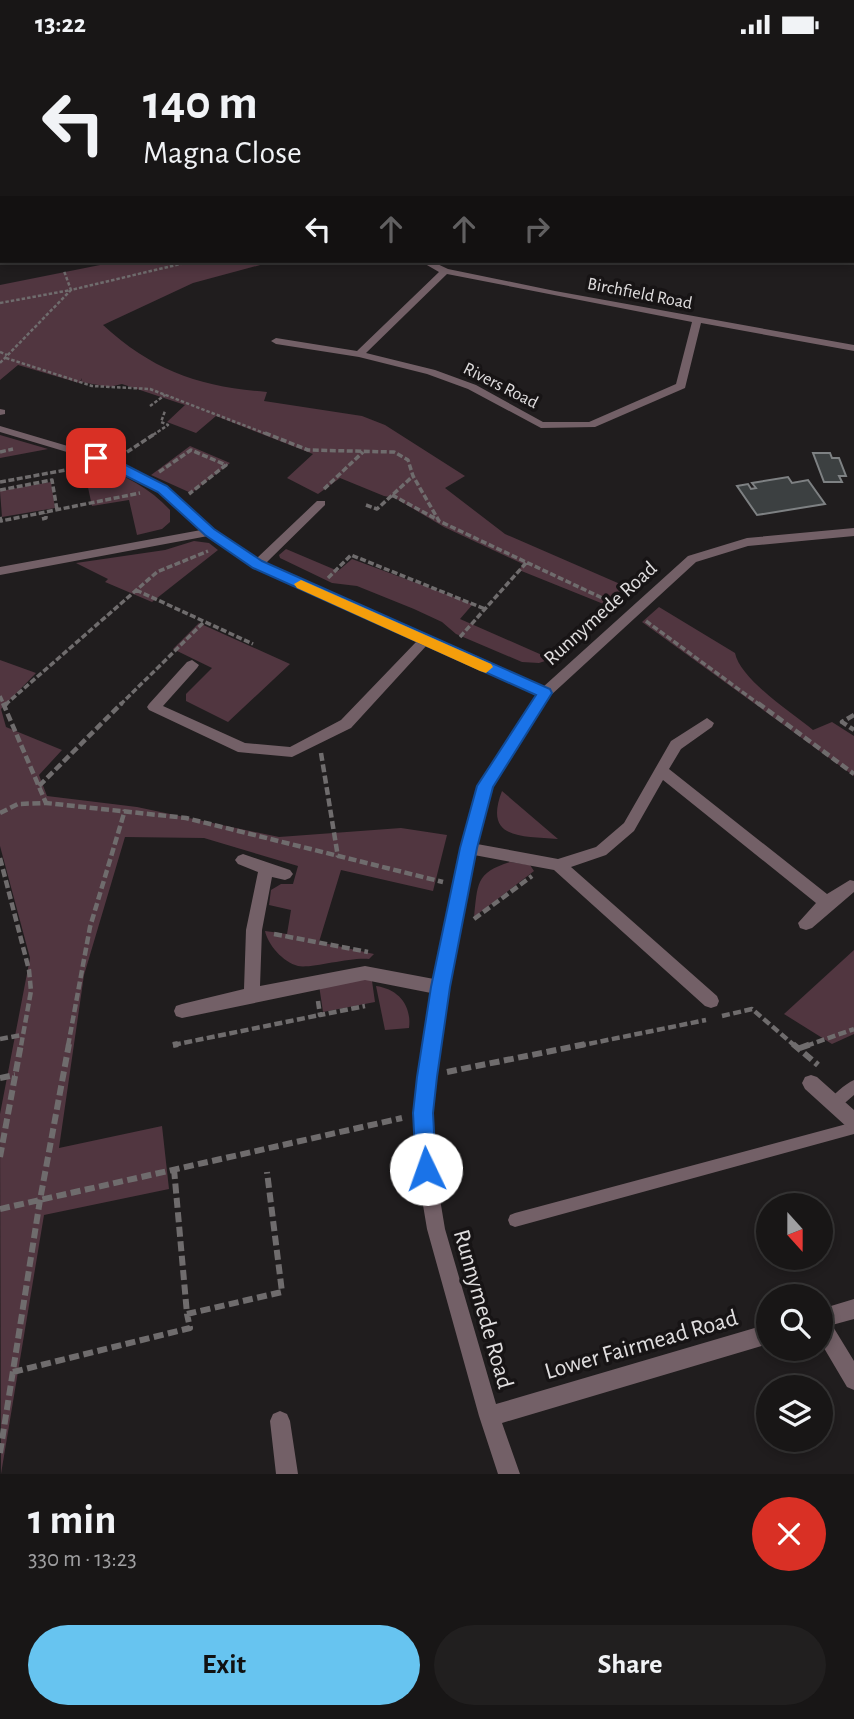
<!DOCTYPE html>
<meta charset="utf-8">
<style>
:root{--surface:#181616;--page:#211f1f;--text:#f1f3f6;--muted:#9f9fa1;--line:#363535;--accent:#67c4f0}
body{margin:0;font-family:"Alegreya Sans",sans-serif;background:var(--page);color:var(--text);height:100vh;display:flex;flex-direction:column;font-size:26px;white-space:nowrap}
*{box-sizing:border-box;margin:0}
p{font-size:23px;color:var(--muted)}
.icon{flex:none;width:38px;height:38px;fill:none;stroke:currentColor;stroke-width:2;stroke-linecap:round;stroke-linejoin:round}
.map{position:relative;height:1425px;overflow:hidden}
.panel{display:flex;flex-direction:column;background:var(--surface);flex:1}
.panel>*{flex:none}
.guide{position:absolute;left:0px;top:0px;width:854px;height:214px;box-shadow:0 4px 10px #0003,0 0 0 2px var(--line);background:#181616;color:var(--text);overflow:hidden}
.needle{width:46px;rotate:159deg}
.buttons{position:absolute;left:756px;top:1144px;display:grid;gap:14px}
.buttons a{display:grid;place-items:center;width:77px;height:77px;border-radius:50%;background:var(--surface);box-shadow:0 4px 10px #0003,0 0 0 2px var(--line);font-size:35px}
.pin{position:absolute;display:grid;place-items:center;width:60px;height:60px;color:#fff;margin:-30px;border-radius:14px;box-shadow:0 4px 10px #0006}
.me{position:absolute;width:77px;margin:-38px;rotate:357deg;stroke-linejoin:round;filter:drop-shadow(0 0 5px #0008)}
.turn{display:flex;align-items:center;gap:24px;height:147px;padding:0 28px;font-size:32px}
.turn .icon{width:91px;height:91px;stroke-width:2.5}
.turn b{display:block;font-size:49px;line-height:60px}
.lanes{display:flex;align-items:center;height:66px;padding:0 28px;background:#0003;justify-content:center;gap:35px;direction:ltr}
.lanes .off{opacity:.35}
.round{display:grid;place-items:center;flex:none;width:74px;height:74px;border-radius:37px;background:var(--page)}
.overview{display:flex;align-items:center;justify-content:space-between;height:119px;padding:0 28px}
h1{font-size:42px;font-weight:700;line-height:52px}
.action{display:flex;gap:14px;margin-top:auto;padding:14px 28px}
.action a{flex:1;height:80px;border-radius:42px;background:var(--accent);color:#111;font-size:28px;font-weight:700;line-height:80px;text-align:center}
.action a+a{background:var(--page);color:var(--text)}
.status{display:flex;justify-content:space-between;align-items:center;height:49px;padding:0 35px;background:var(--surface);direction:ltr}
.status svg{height:19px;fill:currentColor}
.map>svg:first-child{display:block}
.green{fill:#513640}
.building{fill:#3c4041;stroke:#7e8183;stroke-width:2}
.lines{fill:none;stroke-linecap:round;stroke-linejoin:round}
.path-far3{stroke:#6f6c6d;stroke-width:2.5;stroke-dasharray:3.5 2;stroke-linecap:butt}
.path-far2{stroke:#6f6c6d;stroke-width:3.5;stroke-dasharray:6 2.5;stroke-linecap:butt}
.path-far1{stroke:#6f6c6d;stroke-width:4.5;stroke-dasharray:8 3.5;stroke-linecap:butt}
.path{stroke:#6f6c6d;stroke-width:6;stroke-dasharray:10 4.5;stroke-linecap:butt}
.service{fill:#736067;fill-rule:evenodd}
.minor{fill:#736067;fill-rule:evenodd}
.route{fill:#1a73e8;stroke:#114b97;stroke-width:2}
.slow{fill:#f59e0b}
.labels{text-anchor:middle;stroke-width:7;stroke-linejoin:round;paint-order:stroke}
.far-street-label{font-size:18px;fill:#e0dedf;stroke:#171415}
.street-label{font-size:21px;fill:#e0dedf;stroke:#171415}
.near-street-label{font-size:24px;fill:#e0dedf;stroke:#171415}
</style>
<div class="status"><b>13:22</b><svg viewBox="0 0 49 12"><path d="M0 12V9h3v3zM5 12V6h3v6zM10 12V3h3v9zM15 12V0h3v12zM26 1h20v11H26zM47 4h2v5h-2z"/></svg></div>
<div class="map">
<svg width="854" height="1425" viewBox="0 0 854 1425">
<rect width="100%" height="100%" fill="#201d1e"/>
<path class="green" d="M120 212H275L193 234 103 276C153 322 200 338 267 343L264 352 362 367 385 376 465 427 445 439 505 485 627 538 606 556 519 521 523 515 444 478 395 449 384 447 340 429 318 445 287 429 313 405 216 367 196 384 167 373 185 356 122 335 109 338 81 333 82 329 79 334 18 316 0 331V236Z
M0 386 48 400 0 409Z
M190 397 230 414 191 444 151 426Z
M96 416C124 426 150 439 170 461V473L162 480 137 486 129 451 92 457 84 420Z
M51 433 55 459 2 468 0 442Z
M194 492 209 494 218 501 152 553 105 533 108 530 76 514 165 501Z
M286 500 338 522 352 510 473 555 460 570 551 610 539 614 522 613 456 585 442 573 414 560 357 537 332 534 280 509 279 506Z
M659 558 735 604C740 630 792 664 813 681L832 673 854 687V727L642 573Z
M199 574 290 615 228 673 186 652V645L212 619 173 600Z
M0 611 36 624 1 660 6 678 62 701 39 726 47 747 137 758 279 788 401 779 447 786 433 842 341 821 319 893 374 905 369 910C349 908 310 920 298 917 283 913 268 896 265 882L287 885 291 861 269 856 271 841 281 835H293L298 817 204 789 125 788 84 926 59 1099 162 1077 169 1140 44 1166 1 1425 0 1065 30 909 0 797Z
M502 742 558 790C522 787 483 791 502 742Z
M510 813 530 816 534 822 474 868C478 835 475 824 510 813Z
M854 901V985L832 995 784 965Z
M362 929 372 932 375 953 323 963 319 936Z
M376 937C398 940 412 956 409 979L385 981Z"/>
<path class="building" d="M813 404H830L832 409H839L846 427H839L842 433H824Z
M788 428 792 434 808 431 825 455 757 466 737 437 748 435 751 440 756 439 752 434Z"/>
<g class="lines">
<path class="path-far3" d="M466 0 468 2
M541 0 546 2
M154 2 165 0
M0 254 71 241 64 222
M0 303 7 306
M6 309 92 337 150 340 269 386
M0 314 71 241 193 212
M150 357 165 346
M153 386 168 376 161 373 165 362"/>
<path class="path-far2" d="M265 384 308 401 394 403 408 411 413 427 439 472 617 556
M0 403 13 400
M127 403 156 384
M159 423 191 401 226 416 189 445
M0 433 77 419
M324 440 363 403
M0 441 52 431 57 461
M392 446 438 471
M366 456 377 460 413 427
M0 468 1 472 140 444
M42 470 46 469V464
M328 529 351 506 485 560
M136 541 253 595
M646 572 760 656
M460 588 526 514
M0 647 4 656
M5 656 157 523 208 502
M120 656 204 573"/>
<path class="path-far1" d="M3 654 46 754
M758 654 854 725
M4 657 7 654
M854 666 842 673 854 681
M321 704 338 808
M39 737 122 654
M0 764 18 755 46 754 186 769 443 833
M0 809 29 921 31 942 21 997
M474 870 532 827
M274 885 368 903
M318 952 320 966 365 957
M722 967 752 960 795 997
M0 990 22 986
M173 996 320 966
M68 997 90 878 125 761
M578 997 706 971
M806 997 854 980"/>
<path class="path" d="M793 995 818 1016
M173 996 178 995
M800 999 811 995
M447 1023 586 995
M0 1029 15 1026
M0 1108 21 995
M174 1120 187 1265 282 1243 267 1123
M0 1160 402 1069
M13 1323 190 1279 187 1265
M0 1404 40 1151 69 995"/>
<path class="service" d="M0 134 2 135V140L0 139Z
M2 145V149L0 150V146Z
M854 1031V1046L839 1059 834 1061 829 1059 827 1055C832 1046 845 1035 854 1031Z
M854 1073V1085L515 1178 510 1176 508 1171 510 1166 515 1164Z"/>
<path class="minor" d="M34 0H50L31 2Z
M253 0H260L261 2H254Z
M643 0H653L641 2Z
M660 0H668L670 2H661Z
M0 61H2V65H0Z
M852 71H854V75H852Z
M852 186H854V192H852Z
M420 212H431L448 220 555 242 854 296V302L701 274 685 339 595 378 541 379 468 340 427 325 359 308 276 295 271 292 276 289 357 302 439 223ZM447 225 692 273 676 335 589 373H543L476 336 435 321 366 304Z
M0 360 5 361V365L0 366Z
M0 377 115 411 166 438 214 480 257 509 317 452H325V456L266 514 543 638 688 507 747 489 854 479V487L748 497 696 513 550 647 492 738 477 795 558 810 596 798 624 774 671 692 707 669 714 674 712 678 681 700 669 720 827 845 850 831 854 832V843L812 879 806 881 800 879 798 874 816 854 663 731 634 782 606 806 571 818 717 947 719 952 717 957 711 959 705 957 554 821 474 806 448 938 432 1064 435 1120 445 1180 496 1355 768 1275V1295L502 1374 520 1425H498L479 1367 427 1180 417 1120 414 1064 431 944 365 931 182 969 176 967 174 962 176 957 182 955 244 940 246 881 258 823 238 815 235 811 238 807 243 805 290 821 293 825 290 829 285 831 272 828 262 881 260 937 365 917 434 930 461 799 478 737 537 646 427 596 351 679 292 708 238 703 149 661 147 658 149 655 187 613 192 611 199 616 197 619 163 657 245 694 290 698 341 671 417 592 254 518 208 487 0 526V518L201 481 158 442 107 415 0 383Z
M811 1026 817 1028 854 1061V1082L848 1079 805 1040 802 1034 805 1028Z
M854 1250V1270L832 1276 854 1312V1341L847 1338 821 1294V1260Z
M280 1362 287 1365 290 1372 298 1425H276L270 1372 273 1365Z"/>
</g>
<path class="route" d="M96 405 116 411 167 437 214 480 262 512 550 640 552 644 493 738 477 799 450 938 437 1028 433 1064 436 1120 433 1127 426 1130 419 1127 416 1120 413 1064 417 1028 431 938 460 799 477 737 536 646 253 519 205 486 158 443 90 409Z"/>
<path class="slow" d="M301 531 491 615 493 618 486 624 480 622 297 539 294 535Z"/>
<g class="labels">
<g class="far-street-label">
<text transform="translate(640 244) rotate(11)" y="6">Birchfield Road</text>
<text transform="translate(501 336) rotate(27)" y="6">Rivers Road</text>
</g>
<g class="street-label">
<text transform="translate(600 564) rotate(-42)" y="7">Runnymede Road</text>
</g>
<g class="near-street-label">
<text transform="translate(484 1260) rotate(74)" y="8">Runnymede Road</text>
<text transform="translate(641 1295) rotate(-16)" y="8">Lower Fairmead Road</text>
</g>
</g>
</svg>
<div class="buttons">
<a><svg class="needle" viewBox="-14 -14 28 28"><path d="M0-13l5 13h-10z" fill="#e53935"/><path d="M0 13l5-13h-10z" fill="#9f9fa1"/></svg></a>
<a><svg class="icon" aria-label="search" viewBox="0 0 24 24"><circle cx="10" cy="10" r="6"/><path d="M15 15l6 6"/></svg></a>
<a><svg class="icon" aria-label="layers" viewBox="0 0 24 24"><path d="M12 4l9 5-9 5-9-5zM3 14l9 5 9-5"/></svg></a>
</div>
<div class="pin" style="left:96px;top:409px;background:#d93025"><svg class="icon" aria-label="arrive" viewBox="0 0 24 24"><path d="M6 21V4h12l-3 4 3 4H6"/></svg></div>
<svg class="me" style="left:426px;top:1120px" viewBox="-20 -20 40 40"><circle r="19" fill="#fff"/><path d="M0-13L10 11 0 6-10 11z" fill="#1a73e8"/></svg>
<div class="guide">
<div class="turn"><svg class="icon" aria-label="left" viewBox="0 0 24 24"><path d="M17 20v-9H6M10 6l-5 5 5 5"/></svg><div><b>140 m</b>Magna Close</div></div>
<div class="lanes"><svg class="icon" aria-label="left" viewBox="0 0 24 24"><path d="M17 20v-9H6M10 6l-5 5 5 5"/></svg><svg class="icon off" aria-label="ahead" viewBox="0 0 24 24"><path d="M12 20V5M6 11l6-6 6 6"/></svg><svg class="icon off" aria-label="ahead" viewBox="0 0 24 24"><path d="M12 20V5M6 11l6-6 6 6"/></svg><svg class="icon off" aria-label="right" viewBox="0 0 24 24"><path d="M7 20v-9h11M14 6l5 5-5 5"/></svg></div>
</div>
</div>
<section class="panel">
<div class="overview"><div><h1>1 min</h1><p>330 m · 13:23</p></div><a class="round" style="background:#d93025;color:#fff"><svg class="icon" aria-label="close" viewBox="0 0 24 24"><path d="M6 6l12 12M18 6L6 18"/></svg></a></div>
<div class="action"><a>Exit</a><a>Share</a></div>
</section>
